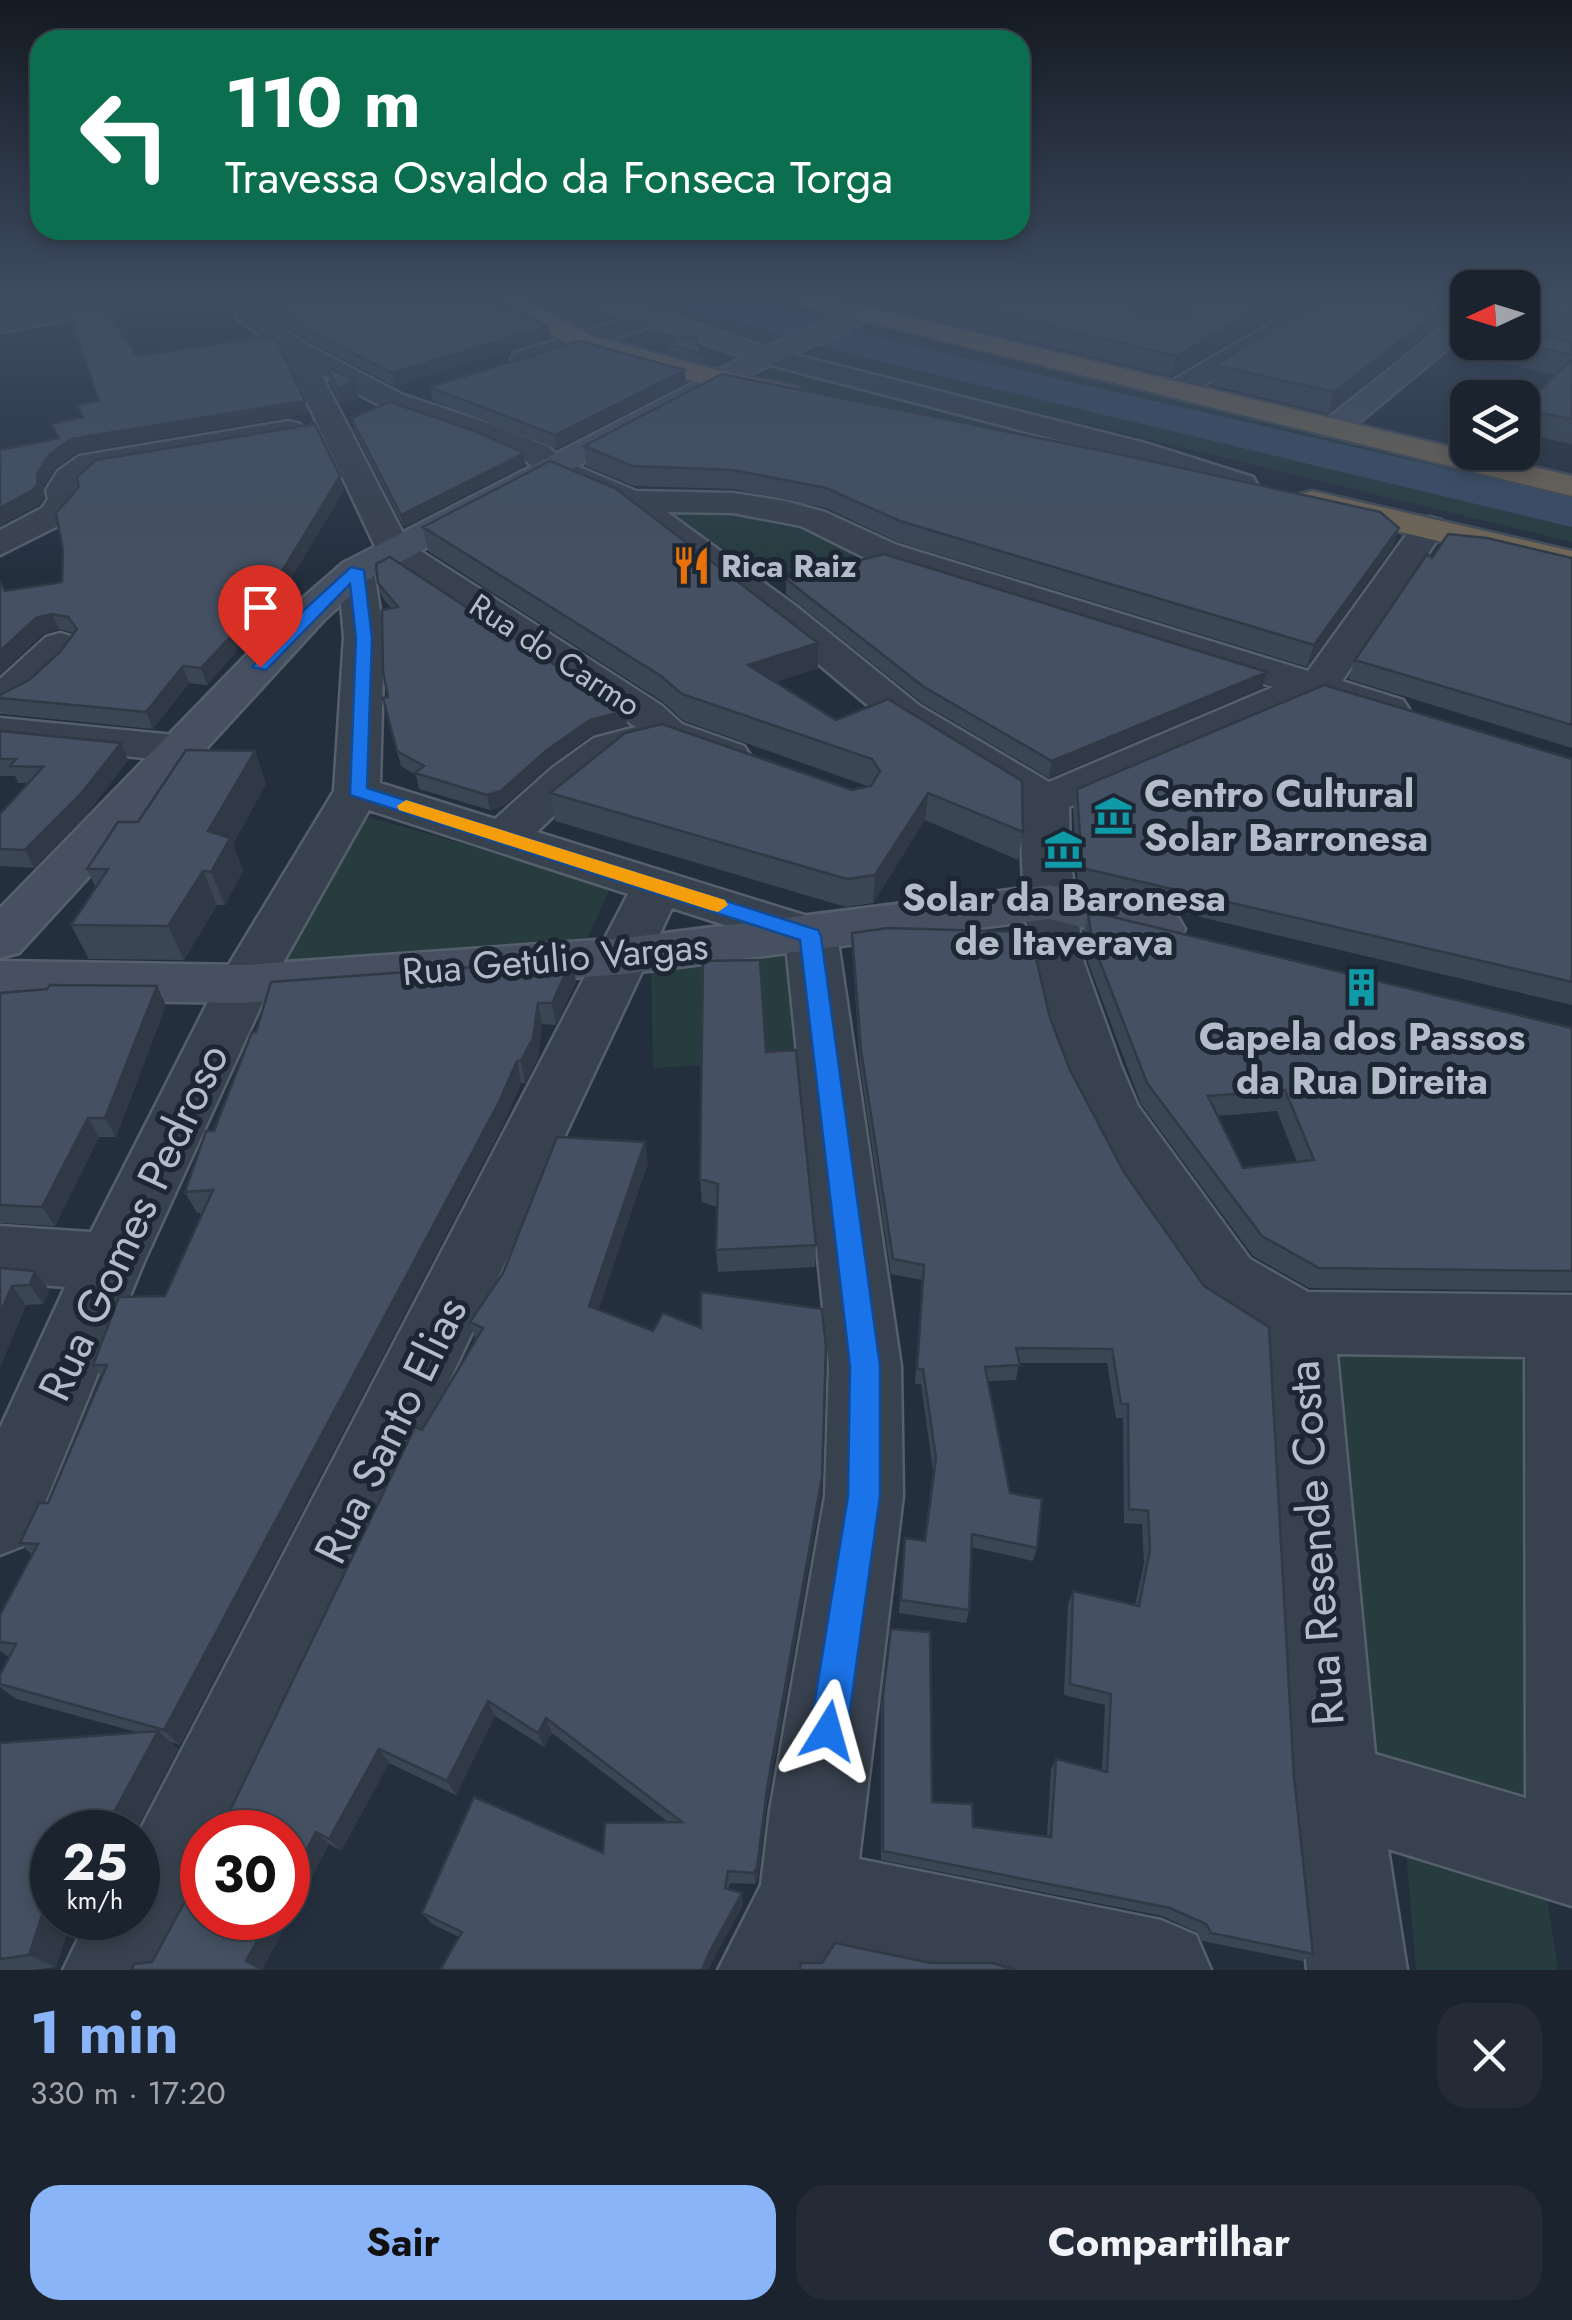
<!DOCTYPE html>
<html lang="pt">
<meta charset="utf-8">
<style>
:root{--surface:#1b232e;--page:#242b36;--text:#f1f3f6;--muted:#a0a4aa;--line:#39404a;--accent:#8ab4f8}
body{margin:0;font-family:Jost,sans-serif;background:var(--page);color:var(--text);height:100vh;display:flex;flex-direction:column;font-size:38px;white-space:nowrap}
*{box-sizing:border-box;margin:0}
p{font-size:32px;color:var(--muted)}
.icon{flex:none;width:55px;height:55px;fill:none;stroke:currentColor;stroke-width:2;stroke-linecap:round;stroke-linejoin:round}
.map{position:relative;height:1970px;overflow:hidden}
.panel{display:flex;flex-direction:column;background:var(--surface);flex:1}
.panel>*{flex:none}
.hud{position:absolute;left:30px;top:30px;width:1000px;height:210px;border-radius:30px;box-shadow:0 5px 15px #0003,0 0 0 2px var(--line);background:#0b6e4f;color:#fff;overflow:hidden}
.needle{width:65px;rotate:266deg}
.buttons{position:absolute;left:1450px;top:270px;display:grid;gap:20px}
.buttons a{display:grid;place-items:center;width:90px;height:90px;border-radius:20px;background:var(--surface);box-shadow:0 5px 15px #0003,0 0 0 2px var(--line);font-size:50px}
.speed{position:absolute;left:30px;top:1810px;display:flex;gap:20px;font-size:50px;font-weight:700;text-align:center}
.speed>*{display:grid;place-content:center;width:130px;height:130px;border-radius:50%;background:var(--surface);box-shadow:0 5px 15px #0003,0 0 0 2px var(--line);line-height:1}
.speed small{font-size:25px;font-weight:400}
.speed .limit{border:15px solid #d22;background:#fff;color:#111}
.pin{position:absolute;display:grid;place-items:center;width:85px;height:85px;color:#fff;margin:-102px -42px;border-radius:50% 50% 50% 0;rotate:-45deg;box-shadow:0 0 10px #0007}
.pin .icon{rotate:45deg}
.me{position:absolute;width:110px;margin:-55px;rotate:8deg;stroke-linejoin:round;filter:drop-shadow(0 0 8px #0008)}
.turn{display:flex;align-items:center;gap:35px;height:210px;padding:0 30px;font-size:45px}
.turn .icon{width:130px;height:130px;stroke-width:2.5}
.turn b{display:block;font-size:70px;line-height:85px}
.round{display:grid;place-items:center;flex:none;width:105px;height:105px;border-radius:30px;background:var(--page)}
.summary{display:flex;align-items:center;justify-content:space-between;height:170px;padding:0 30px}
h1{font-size:60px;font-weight:700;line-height:75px;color:var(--accent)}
.primary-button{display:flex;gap:20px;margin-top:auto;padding:20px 30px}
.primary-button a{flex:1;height:115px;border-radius:30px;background:var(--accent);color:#111;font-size:40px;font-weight:700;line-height:115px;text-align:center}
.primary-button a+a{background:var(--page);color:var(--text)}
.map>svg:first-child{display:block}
.green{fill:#263c3f}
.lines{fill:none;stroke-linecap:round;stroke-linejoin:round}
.river{fill:#394c67;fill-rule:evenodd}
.street-casing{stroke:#565f6c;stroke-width:5}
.secondary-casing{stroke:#565f6c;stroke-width:5}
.highway-casing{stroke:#434c59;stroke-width:5}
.street{fill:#38414e;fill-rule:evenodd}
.secondary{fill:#465061;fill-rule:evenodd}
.highway{fill:#746855;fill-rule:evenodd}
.wall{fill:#3b4654;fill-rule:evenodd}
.shaded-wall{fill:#303945}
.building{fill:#455162;stroke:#303945;stroke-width:2.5;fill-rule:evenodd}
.route{fill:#1a73e8;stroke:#114b97;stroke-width:2.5}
.slow{fill:#f59e0b}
.labels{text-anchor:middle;stroke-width:10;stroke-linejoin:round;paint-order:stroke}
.far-poi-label{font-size:32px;font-weight:bold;fill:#b4bcc9;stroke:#1d2633;text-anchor:start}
.far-street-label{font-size:32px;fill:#b4bcc9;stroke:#1d2633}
.poi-label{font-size:38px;font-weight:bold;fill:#b4bcc9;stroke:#1d2633}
.street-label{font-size:38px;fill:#b4bcc9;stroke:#1d2633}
.near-street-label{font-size:45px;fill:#b4bcc9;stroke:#1d2633}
</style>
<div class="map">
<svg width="1572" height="1970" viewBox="0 0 1572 1970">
<rect width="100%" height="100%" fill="#242f3e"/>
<path class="green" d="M530 299H578L626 317 585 329Z
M631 299H757L830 320 774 346Z
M859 325 1572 491V542L796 354Z
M646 326 756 358 724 375 611 338Z
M766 360 1092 445 1088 449 732 377Z
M715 506 801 521 868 551 767 578 669 512Z
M365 816 611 886 587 939 283 963Z
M802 952 816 1059 653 1068 651 960Z
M1326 1345 1531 1348 1558 1823 1345 1761Z
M1405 1839 1544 1876 1558 1970H1416Z"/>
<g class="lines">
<path class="river" d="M685 299H744L849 331 1572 497V527L825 348 690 307Z"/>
<defs>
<path id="street" d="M95 299H150L138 306 0 332V316Z
M240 299H264L260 312 304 343 401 394 500 427 548 447 565 461 636 491 733 493 785 501 825 512 897 545 1308 671 1417 520 1429 517 1441 520 1446 527 1342 681 1403 700 1409 709 1403 718C1364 728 1336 694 1296 707L1069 807 1070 856 1084 963 1121 1066 1138 1106 1250 1259 1308 1292 1572 1295V1906L1388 1849 1407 1970H1307L1288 1787 1265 1339C1245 1327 1216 1315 1200 1298 1183 1280 1170 1256 1156 1236 1060 1100 1016 973 1022 806L890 724 768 622 619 508 543 475 526 461 478 439 381 406 321 374 408 543 661 705 682 724 744 746 750 755 744 764C715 772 695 754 668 748 625 739 566 805 537 832L830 923 837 935 901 1366 903 1496 859 1859 1161 1920 1196 1935 1211 1970H927L832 1950 821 1970H718L761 1885 770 1810 825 1496 829 1366 786 945 672 908 237 1832H202V1904L167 1970H63L88 1918H138V1834L628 894 369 810 271 984 144 1262 28 1544 0 1555V1428L65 1287 0 1282V1226L91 1232 217 984 334 791 344 637 338 571 343 563 356 560 369 563 374 571 384 637 380 783 495 819 552 768 594 738 636 727 380 557 284 353 238 319 235 314ZM667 512 733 513 801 526 871 561 1273 687 1049 782 920 706 796 606ZM1337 1354 1525 1357 1526 1798 1375 1754Z
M879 299H915L912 304 859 323 846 315 850 310Z
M1187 299H1223L1169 323 1179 331 1175 336C1162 340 1140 335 1131 324L1135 319Z
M1313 299H1343L1188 395H1168L1164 389 1168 383Z
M1353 299H1394L1468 319V331L1459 333 1356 304Z
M650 311 663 319 659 324 524 367 511 359 514 353Z
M764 347 1145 443 1253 477 1257 484 1253 491 1241 494 1123 457 755 361 751 355 755 349Z
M289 421 300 424 304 430 300 436 100 471 78 490 82 499 66 522 0 555V530L42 508 48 499 46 490 58 471 79 456Z
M60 633 74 637 80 645C61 672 32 703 0 711V679L46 637Z
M0 718 185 736 201 740 207 749 201 758 185 762 0 744Z"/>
<path id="secondary" d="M585 299H623L766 347 850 310 859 307 872 315 868 320 727 385 369 579 324 620 19 953 0 958V908L296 604 343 563 744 357 588 304Z
M1522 299H1537L1522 308Z
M1468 312V332L1344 435H1322L1318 429 1322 423 1459 314Z
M1049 885 1178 917 1185 929 1178 941 1159 946 1049 919 625 974 244 1003 0 999V961L244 965 625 938Z"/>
<path id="highway" d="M492 299H523L590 335 720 371 797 387 801 393 797 399 787 402 707 385 572 347Z
M791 299H835L1572 476V496L794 304Z
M1312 491 1572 551V573L1300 508 1295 501 1300 494Z"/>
</defs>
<use href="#street" class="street-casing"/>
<use href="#secondary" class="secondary-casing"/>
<use href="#highway" class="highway-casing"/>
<use href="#street" class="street"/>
<use href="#secondary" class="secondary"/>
<use href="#highway" class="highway"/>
</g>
<path class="wall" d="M261 299 548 326 550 338 394 386 306 340 264 310Z
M903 299H1176L1141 313 1154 320H1177L1180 305 1193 299H1305L1172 376 903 311Z
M1572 299V342L1522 330V308Z
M1433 330 1328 414 1211 385 1215 365Z
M1475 342 1572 343V444L1522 433V408L1556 375 1470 356Z
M670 345 703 354 704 363 670 353Z
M326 366 359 398 342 405 330 383Z
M686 383 556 449 432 400 430 387Z
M351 418 525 465 404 527 354 430Z
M584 446 1399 528 1392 548 1307 667 898 542 826 508 734 489 634 486 586 466Z
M344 490 268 617 247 641H241L235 653 207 685 189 683 153 729 2 714 0 711V698L29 680 60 652 74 633 59 629 43 634 0 674V582L5 591 62 582Z
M423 527 818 643V668L775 682 1023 832 1018 860 925 820 873 903 846 907 555 821 550 793 852 790 870 787 684 721 663 702 428 551Z
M1432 558H1572V748L1348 679 1355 660Z
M786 579 1267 672 1262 688 1049 778 922 703 786 594Z
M378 583 625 711 627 726 592 735 550 765 504 806 490 810 419 789 416 775 401 766 383 698 388 697 391 608 382 597Z
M0 731 128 760 87 814 34 868 0 866V814L28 783H18L15 776H0Z
M255 751 266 784 233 844 243 871 225 905H217L184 960 89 959 71 925 96 888 87 869 138 822Z
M1572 759V1005L1078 888 1073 809 1077 789Z
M1088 911 1572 1028V1291L1309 1288 1253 1256 1141 1104 1088 962 1084 931ZM1277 1111 1297 1162 1243 1168 1218 1116Z
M852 933 1050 1018 1294 1777 1313 1954 1302 1961 1202 1941 1197 1932 1162 1916 881 1860V1706L891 1629 932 1802 973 1827 1047 1837 1051 1769 1056 1759 1102 1771 1105 1705 1064 1695 1068 1604 1073 1591 1135 1605 1144 1563 1142 1524 1124 1523 1123 1418H1116L1107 1363H1019L1016 1380 988 1381 1010 1493 1037 1548 1033 1561 971 1547 969 1610 966 1623 899 1613 905 1538 924 1541 933 1471 921 1384H915L922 1280 891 1274 860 1066 852 948Z
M576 982 556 1025 542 1024 538 1059 525 1083H521L504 1123 180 1745 171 1742 178 1749 135 1832H52V1918H72L56 1967 33 1970H0V1743L136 1732 16 1699 0 1687V1675L9 1657 0 1651V1615L32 1555 20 1543 48 1503 102 1377 93 1365 165 1296 203 1213H197L185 1192 214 1131Z
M0 993 166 1005 116 1137H99L55 1226 0 1223Z
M766 1052 816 1245 815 1267 718 1272 716 1250 717 1207 702 1202 700 1179Z
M648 1163 598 1310 821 1496 767 1803 758 1879 755 1884 730 1883 728 1889 743 1905 713 1959 459 1937 432 1924 422 1913 603 1853 668 1822 552 1733 544 1747 495 1716 456 1795 389 1763 341 1851 329 1844 262 1970 152 1962 189 1894 422 1430 476 1341 470 1322Z
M0 1268 35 1271 49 1290 43 1304 26 1305 0 1367Z"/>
<path class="shaded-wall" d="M71 299 0 312V300Z
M1135 299H1176L1132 317V308Z
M1277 299H1305L1172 376 1176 356Z
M1440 310 1433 330 1328 414 1334 392Z
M548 326 550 338 394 386 392 373Z
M685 370 686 383 556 449 555 435Z
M355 381 359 398 342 405 338 388Z
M305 401 308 414 77 453 55 469 43 488 44 498 39 505 0 526V508L37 474 49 455 71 439Z
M524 453 525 465 404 527 401 515Z
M340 476 344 490 268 617 247 641 242 625Z
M1399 528 1392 548 1307 667 1314 645Z
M52 614 59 629 43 634 0 674V651L36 618Z
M236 625 241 641 235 653 207 685 201 668Z
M818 643V668L748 691V665Z
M183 666 189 683 153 729 146 712Z
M1267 672 1262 688 1049 778 1052 761Z
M625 711 627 726 592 735 550 765 504 806 490 810 487 795 547 750 590 720Z
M121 743 128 760 87 814 34 868 25 850Z
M255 751 266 784 233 844 243 871 225 905 211 872 208 831Z
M928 793 925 820 873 903 875 875Z
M203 871 217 905 184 960 168 926Z
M572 960 576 982 556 1025 552 1003Z
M157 986 166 1005 116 1137 105 1118Z
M538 1003 542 1024 538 1059 525 1083 521 1061Z
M517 1061 521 1083 504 1123 180 1745 164 1730Z
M88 1118 99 1137 55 1226 42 1207Z
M645 1142 648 1163 593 1327 589 1306Z
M35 1271 49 1290 43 1304 30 1285Z
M12 1286 26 1305 0 1367V1314Z
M822 1477 821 1496 767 1803 758 1879 755 1884 754 1873 767 1789Z
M488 1701 495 1716 456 1795 447 1781Z
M546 1718 552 1733 544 1747 538 1733Z
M158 1731 178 1749 135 1832H111L112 1816Z
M379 1749 389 1763 341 1851 329 1839Z
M316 1832 329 1844 262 1970 246 1961 270 1918H288V1884Z
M52 1885V1918H72L56 1967 29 1955Z
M742 1893 743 1905 708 1970H702L711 1949Z"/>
<path class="building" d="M262 299H494L548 326 392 373 303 328Z
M932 299H1135L1132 308 1154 320H1180L1187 312 1180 305 1193 299H1277L1176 356Z
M1324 299H1399L1440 310 1334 392 1215 365Z
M1536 299H1572V320L1530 309 1526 318 1522 319V308Z
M101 304 137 356 269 336 278 343 305 401 71 439 49 455 37 474 38 484 33 490 0 508V450L59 438 51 424 83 417 77 405 99 401 68 310Z
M1522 331 1572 343V355L1513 342H1522Z
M695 337 703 354 670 345 678 338Z
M579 341 685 370 555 435 430 387Z
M1572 359V419L1522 409V408Z
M326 366 355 381 338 388Z
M722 374 1123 455 1380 512 1399 528 1314 645 900 521 826 488 733 470 632 466 584 446Z
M390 402 475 431 524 453 401 515 351 418Z
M315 424 340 476 264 601 242 625H236L230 637 201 668 183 666 146 712 0 698V695L29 680 60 652 77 629 68 617 52 614 36 618 0 651V582L5 591 62 582 63 550 56 513 79 487 77 477 96 460Z
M550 461 615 488 818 643 748 665 836 720 888 699 1022 781 1023 832 928 793 875 875 847 879 550 793 625 733 662 724 852 790 871 786 880 771 872 759 682 694 661 676 423 527Z
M1448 534 1487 538 1572 558V725L1355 660 1427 554 1432 558Z
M884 554 1267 672 1052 761 924 687 786 579Z
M390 557 625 711 590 720 547 750 501 791 487 795 415 773 424 766 397 751 383 698 388 697 383 671 382 610 398 607 378 583 376 564Z
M1324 685 1572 759V982L1082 868 1077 789Z
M0 731 121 743 79 796 25 850 0 849V814L43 767 10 766 16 759H0Z
M186 750 255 751 208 831 230 838 211 872 203 871 168 926 71 925 108 869H87L118 822H138Z
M1088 911 1572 1028V1271L1319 1268 1262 1236 1147 1083 1092 941ZM1285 1090 1314 1160 1243 1168 1208 1096Z
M888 928 1030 932 1050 1018 1070 1070 1124 1172 1204 1286 1269 1327 1294 1777 1313 1954 1211 1933 1206 1924 1170 1908 883 1851V1695L891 1629 930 1632 932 1802 972 1804 973 1827 1051 1837 1056 1759 1107 1772 1111 1694 1070 1684 1073 1591 1139 1606 1150 1550 1148 1511 1129 1509 1128 1404H1121L1112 1349 1016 1348 1020 1365 985 1367 1010 1493 1042 1499 1037 1548 972 1534 969 1610 901 1600 905 1538 925 1541 936 1458 923 1369H917L924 1265 893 1259 861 1050 852 933Z
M572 960 552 1003H538L533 1038 521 1061H517L499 1102 164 1730 0 1684V1675L16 1644 0 1642V1615L38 1544 20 1543 39 1503H48L107 1365H93L119 1297 165 1296 213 1190 185 1192 206 1131H214L252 1032H256L271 982Z
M760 960 766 1052 796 1050 816 1245 716 1250 718 1184 700 1179 703 961Z
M50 985 157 986 105 1118H88L42 1207 0 1205V993L47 989Z
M557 1137 645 1142 589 1306 653 1331 663 1313 701 1328V1292L822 1309 826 1346 822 1477 767 1789 757 1867 754 1873 728 1871 725 1888 742 1893 711 1949 702 1970H440L462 1932 422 1913 474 1797 603 1853 605 1823 682 1822 546 1718 538 1733 488 1701 447 1781 379 1749 329 1839 316 1832 288 1884V1832H204L210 1823 225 1821 415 1427 422 1430 483 1328 470 1322 503 1273Z
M0 1268 35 1271 30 1285 12 1286 0 1314Z
M158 1731 112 1816 111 1832H52V1885L29 1955 0 1959V1743Z
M202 1835V1918H270L246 1961 263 1970H131L134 1964 152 1962 189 1894V1857Z
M835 1943 931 1963H992L1016 1970H800L801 1963H822Z"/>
<linearGradient id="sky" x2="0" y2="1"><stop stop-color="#141a22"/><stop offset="0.52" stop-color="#3f4d63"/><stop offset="1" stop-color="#3f4d63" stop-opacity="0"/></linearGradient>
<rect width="1572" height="575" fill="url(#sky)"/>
<path class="route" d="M351 567 364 570 372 638 367 788 818 930 821 936 880 1366V1496L847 1731 841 1744 828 1750 815 1744 810 1731 848 1496 850 1366 800 940 350 795 356 638 350 584 266 670 252 667 305 609Z"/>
<path class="slow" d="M406 800 725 900 728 905 718 912 710 910 399 810 397 806Z"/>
<defs>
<symbol id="restaurant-bare" viewBox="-9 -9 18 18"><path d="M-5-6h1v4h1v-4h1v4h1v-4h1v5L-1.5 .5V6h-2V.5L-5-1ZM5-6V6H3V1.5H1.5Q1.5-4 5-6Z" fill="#e8710a" stroke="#1d2633" stroke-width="2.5" paint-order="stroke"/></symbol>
<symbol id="museum-bare" viewBox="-9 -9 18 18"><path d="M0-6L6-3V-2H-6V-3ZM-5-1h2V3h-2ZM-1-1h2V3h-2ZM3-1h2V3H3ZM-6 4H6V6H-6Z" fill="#0f9aa8" stroke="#1d2633" stroke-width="2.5" paint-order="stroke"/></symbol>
<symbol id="building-bare" viewBox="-9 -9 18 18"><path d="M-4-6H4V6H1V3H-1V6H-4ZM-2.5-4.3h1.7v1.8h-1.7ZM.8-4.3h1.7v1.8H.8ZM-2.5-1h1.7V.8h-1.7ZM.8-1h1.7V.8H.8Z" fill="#0f9aa8" stroke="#1d2633" stroke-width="2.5" paint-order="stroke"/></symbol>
</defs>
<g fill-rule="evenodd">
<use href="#restaurant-bare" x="664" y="538" width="55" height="55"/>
<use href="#museum-bare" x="1086" y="788" width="55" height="55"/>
<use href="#museum-bare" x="1036" y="822" width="55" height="55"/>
<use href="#building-bare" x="1334" y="960" width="55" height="55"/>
</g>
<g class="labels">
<g class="far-poi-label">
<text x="721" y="577">Rica Raiz</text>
</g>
<g class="far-street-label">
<text transform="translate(555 655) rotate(33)" y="11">Rua do Carmo</text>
</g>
<g class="poi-label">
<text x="1144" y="807" text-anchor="start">Centro Cultural<tspan x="1144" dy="44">Solar Barronesa</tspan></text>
<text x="1064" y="911">Solar da Baronesa<tspan x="1064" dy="44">de Itaverava</tspan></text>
<text x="1362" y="1050">Capela dos Passos<tspan x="1362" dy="44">da Rua Direita</tspan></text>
</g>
<g class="street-label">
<text transform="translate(555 959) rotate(-5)" y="13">Rua Getúlio Vargas</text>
</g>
<g class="near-street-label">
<text transform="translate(133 1222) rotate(-65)" y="16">Rua Gomes Pedroso</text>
<text transform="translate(390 1430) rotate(-64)" y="16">Rua Santo Elias</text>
<text transform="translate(1315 1543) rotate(-94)" y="16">Rua Resende Costa</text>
</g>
</g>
</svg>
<div class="buttons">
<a><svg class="needle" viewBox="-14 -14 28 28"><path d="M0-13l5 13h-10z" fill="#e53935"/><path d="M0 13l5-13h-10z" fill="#a0a4aa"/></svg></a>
<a><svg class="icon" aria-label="layers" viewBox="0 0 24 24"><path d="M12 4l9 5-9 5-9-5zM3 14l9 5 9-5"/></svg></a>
</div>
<div class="speed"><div>25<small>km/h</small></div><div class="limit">30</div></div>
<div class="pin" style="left:260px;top:667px;background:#d93025"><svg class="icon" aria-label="arrive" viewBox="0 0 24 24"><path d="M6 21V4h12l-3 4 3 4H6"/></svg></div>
<svg class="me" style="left:828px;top:1731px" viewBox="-20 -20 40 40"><path d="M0-17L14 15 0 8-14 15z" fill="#1a73e8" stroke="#fff" stroke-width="4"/></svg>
<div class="hud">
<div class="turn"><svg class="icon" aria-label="left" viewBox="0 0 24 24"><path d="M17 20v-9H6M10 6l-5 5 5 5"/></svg><div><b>110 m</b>Travessa Osvaldo da Fonseca Torga</div></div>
</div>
</div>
<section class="panel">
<div class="summary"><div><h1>1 min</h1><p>330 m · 17:20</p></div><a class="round"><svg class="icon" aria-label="close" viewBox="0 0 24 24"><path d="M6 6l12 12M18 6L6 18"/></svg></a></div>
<div class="primary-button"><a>Sair</a><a>Compartilhar</a></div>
</section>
